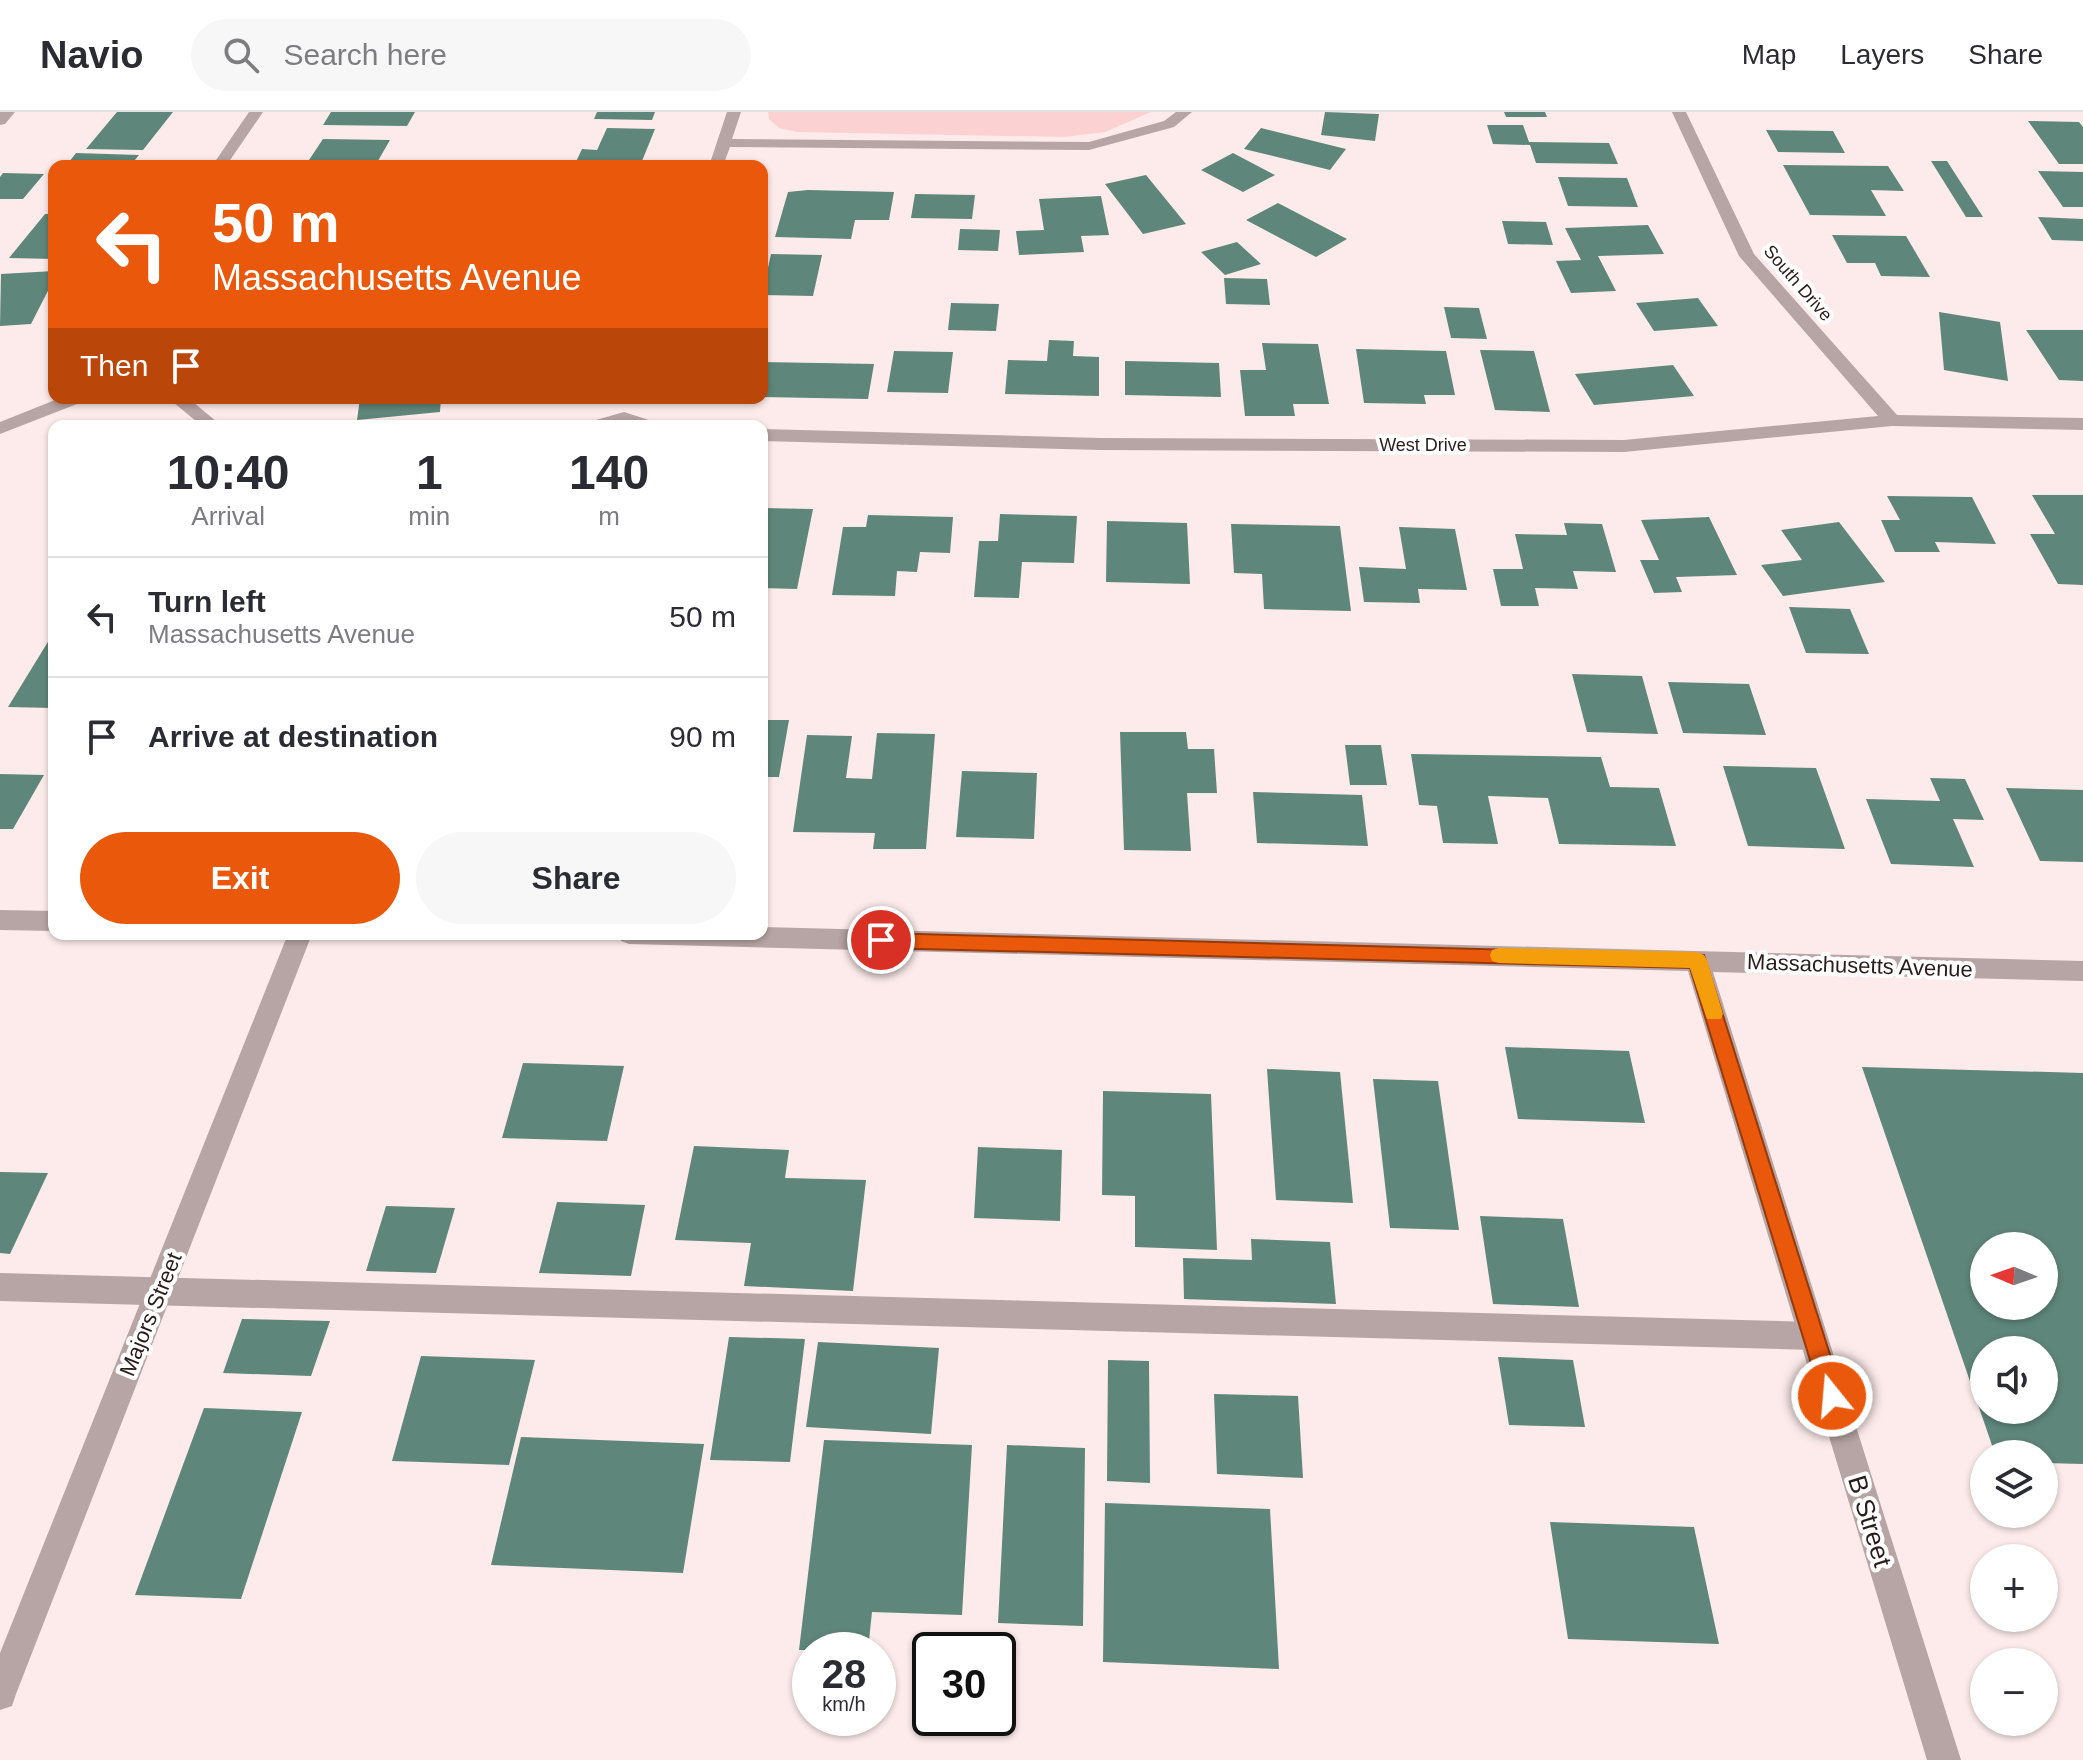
<!DOCTYPE html>
<meta charset="utf-8">
<style>
:root{--surface:#fff;--page:#f7f7f7;--text:#2b2b33;--muted:#7c7c81;--line:#e1e1e2;--accent:#ea580c}
body{margin:0;font-family:Arial,sans-serif;background:var(--page);color:var(--text);height:100vh;display:flex;flex-direction:column;font-size:30px;white-space:nowrap}
*{box-sizing:border-box;margin:0}
p{font-size:26px;color:var(--muted)}
.icon{flex:none;width:44px;height:44px;fill:none;stroke:currentColor;stroke-width:2;stroke-linecap:round;stroke-linejoin:round}
.map{position:relative;flex:1;overflow:hidden}
.sheet{position:absolute;left:48px;top:308px;width:720px;height:520px;display:flex;flex-direction:column;background:var(--surface);border-radius:16px;box-shadow:0 2px 6px #0004}
.sheet>*{flex:none}
.guide{position:absolute;left:48px;top:48px;width:720px;height:244px;border-radius:16px;box-shadow:0 2px 6px #0004;background:#ea580c;color:#fff;overflow:hidden}
.needle{width:52px;rotate:272deg}
.tools{position:absolute;left:1970px;top:1120px;display:grid;gap:16px}
.tools a{display:grid;place-items:center;width:88px;height:88px;border-radius:50%;background:var(--surface);box-shadow:0 2px 6px #0004;font-size:40px}
.speed{position:absolute;left:792px;top:1520px;display:flex;gap:16px;font-size:40px;font-weight:700;text-align:center}
.speed>*{display:grid;place-content:center;width:104px;height:104px;border-radius:50%;background:var(--surface);box-shadow:0 2px 6px #0004;line-height:1}
.speed small{font-size:20px;font-weight:400}
.speed .limit{border:4px solid #111;border-radius:12px;background:#fff;color:#111}
.pin{position:absolute;display:grid;place-items:center;width:68px;height:68px;color:#fff;margin:-34px;border:4px solid #fff;border-radius:50%;box-shadow:0 2px 8px #0007}
.me{position:absolute;width:88px;margin:-44px;rotate:343deg;stroke-linejoin:round;filter:drop-shadow(0 0 6px #0008)}
.turn{display:flex;align-items:center;gap:28px;height:168px;padding:0 32px;font-size:36px}
.turn .icon{width:104px;height:104px;stroke-width:2.5}
.turn b{display:block;font-size:56px;line-height:68px}
.then{display:flex;align-items:center;height:76px;padding:0 32px;background:#0003;gap:16px;font-size:30px}
.eta{display:flex;justify-content:space-evenly;align-items:center;height:136px;text-align:center}
.eta b{font-size:48px;font-weight:700;line-height:56px}
.primary-button{display:flex;gap:16px;margin-top:auto;padding:16px 32px}
.primary-button a{flex:1;height:92px;border-radius:48px;background:var(--accent);color:#fff;font-size:32px;font-weight:700;line-height:92px;text-align:center}
.primary-button a+a{background:var(--page);color:var(--text)}
ul{padding:0;list-style:none}
li{display:flex;align-items:center;gap:24px;height:120px;padding:0 32px;border-top:2px solid var(--line)}
li div{flex:1}
li b{display:block;font-size:30px}
li em{font-style:normal}
header{display:flex;align-items:center;gap:48px;box-sizing:border-box;height:112px;padding:0 40px;background:var(--surface);border-bottom:2px solid var(--line)}
header strong{font-size:38px}
nav{display:flex;gap:44px;margin-inline-start:auto;font-size:28px}
.search{width:560px;height:72px;background:var(--page);display:flex;align-items:center;gap:20px;box-sizing:border-box;padding:0 28px;border-radius:44px;color:var(--muted);font-size:30px}
.map>svg:first-child{display:block}
.green{fill:#fbd2d1}
.building{fill:#5f867a;fill-rule:evenodd}
.lines{fill:none;stroke-linecap:round;stroke-linejoin:round}
.lane{fill:#b7a4a4;fill-rule:evenodd}
.street{fill:#b7a4a4;fill-rule:evenodd}
.route{fill:#ea580c;stroke:#983908;stroke-width:2}
.slow{fill:#f59e0b}
.labels{text-anchor:middle;stroke-width:8;stroke-linejoin:round;paint-order:stroke}
.far-street-label{font-size:18px;fill:#2b1c1c;stroke:#fff}
.street-label{font-size:22px;fill:#2b1c1c;stroke:#fff}
.near-street-label{font-size:26px;fill:#2b1c1c;stroke:#fff}
</style>
<header>
<strong>Navio</strong>
<div class="search"><svg class="icon" aria-label="search" viewBox="0 0 24 24"><circle cx="10" cy="10" r="6"/><path d="M15 15l6 6"/></svg>Search here</div>
<nav><a>Map</a><a>Layers</a><a>Share</a></nav>
</header>
<div class="map">
<svg width="2083" height="1648" viewBox="0 0 2083 1648">
<rect width="100%" height="100%" fill="#fcebea"/>
<path class="green" d="M768 0H1151L1105 20 1064 25 797 20 779 16 769 7Z"/>
<path class="building" d="M117 0H173L143 38 86 37Z
M331 0H415L407 14 323 13Z
M597 0H655L652 8 594 7Z
M1325 0 1379 2 1375 29 1321 23Z
M1504 0H1545L1547 5H1506Z
M2028 9 2079 10 2083 15V52H2059Z
M1487 13H1523L1529 30 1609 31 1618 52 1536 51 1530 33 1493 32Z
M607 16 655 17 640 54H574L582 37 597 38Z
M1261 16 1346 37 1330 58 1244 37Z
M1766 18 1833 19 1845 41 1778 40Z
M323 27 390 28 375 54H305Z
M76 41 139 43 130 54H66Z
M1233 41 1275 63 1243 80 1201 58Z
M1931 49H1947L1983 105H1966Z
M1783 53 1888 54 1904 79 1871 78 1886 104 1810 103Z
M2038 59 2083 60V95H2063Z
M3 61 44 62 23 87H0V65Z
M1146 63 1186 112 1143 122 1105 72Z
M1558 65 1627 66 1638 95 1568 94Z
M808 78 894 80 889 108H855L851 127 775 125 788 80Z
M915 82 975 83 972 107 911 106Z
M1101 84 1109 123 1081 124 1084 140 1019 143 1016 119 1044 118 1039 87Z
M1278 91 1347 127 1316 145 1246 108Z
M45 102H54V147L9 146Z
M2038 105 2083 107V129L2052 128Z
M1502 109 1546 110 1553 133 1508 132Z
M1648 113 1664 142 1598 144 1616 179 1571 181 1556 149 1581 148 1565 116Z
M960 117 1000 118 998 139 958 138Z
M1832 123 1906 124 1930 165 1881 164 1875 151H1847Z
M1237 130 1261 152 1225 163 1201 140Z
M771 142 822 143 813 184 762 183Z
M54 159V167L31 212 0 214 1 162Z
M1224 166 1267 167 1270 193 1226 192Z
M1698 186 1718 214 1654 219 1636 191Z
M951 191 999 192 996 219 948 218Z
M1444 195 1479 196 1487 227 1451 226Z
M1939 200 2000 210 2008 269 1944 258Z
M2026 218H2083V269L2059 268Z
M1049 228 1074 229 1073 244 1099 245V284L1005 282 1008 248 1047 249Z
M1262 231 1318 232 1329 292H1293L1295 304H1245L1240 258H1266Z
M1356 237 1446 239 1455 283H1424L1426 292 1364 291Z
M1480 238 1534 239 1550 300 1495 298Z
M894 239 953 240 948 281 887 280Z
M1125 249 1219 251 1221 285 1125 283Z
M762 250 874 252 868 287 762 285Z
M1673 253 1694 284 1594 293 1575 262Z
M360 286H441L440 300 357 308Z
M2032 383H2083V473L2058 472 2030 422H2055Z
M1887 384 1972 385 1996 432 1935 430 1940 440H1895L1881 408H1900Z
M762 396 813 397 797 477 762 476Z
M1000 402 1077 404 1074 451 1022 450 1019 486 974 485 979 429H998Z
M868 403 953 405 950 441 920 440 917 460 897 459 895 484 832 483 843 415H866Z
M1709 405 1737 463 1676 465 1682 480 1654 481 1640 448H1659L1641 408Z
M1107 409 1187 411 1190 472 1106 470Z
M1839 410 1885 470 1783 484 1761 453 1802 448 1781 418Z
M1564 411 1602 412 1616 460 1573 459 1578 477 1535 476 1539 494H1501L1493 457H1523L1515 422 1567 423Z
M1231 412 1340 414 1351 499 1264 497 1262 462 1234 461Z
M1399 415 1455 417 1467 478 1418 477 1420 491 1364 490 1359 455 1406 457Z
M1789 495 1850 497 1869 542 1806 541Z
M54 520V596L8 595Z
M1572 562 1642 564 1658 622 1587 620Z
M1668 570 1749 572 1766 623 1683 621Z
M762 608H789L779 665H762Z
M1120 620H1186L1188 637H1214L1217 681H1187L1191 739 1124 738Z
M877 621 935 622 926 737H873L875 721 793 720 807 623 852 624 846 666 872 667Z
M1345 633H1381L1387 673H1350Z
M1411 642 1601 645 1610 675 1659 676 1676 734 1559 732 1548 686 1488 684 1498 732 1443 731 1437 694 1419 693Z
M1723 654 1816 656 1845 737 1748 734Z
M962 659 1037 661 1034 727 956 725Z
M0 662 44 663 13 717H0Z
M1930 666 1965 667 1984 708 1953 707 1974 755 1891 752 1866 687 1940 689Z
M2006 676 2083 678V750L2040 749Z
M1253 680 1362 683 1368 734 1257 731Z
M1505 935 1629 939 1645 1011 1518 1007Z
M523 951 624 954 607 1029 502 1026Z
M1862 955 2083 961V1352L2044 1351V1342H1995ZM1984 1134H2044V1194H1984ZM1984 1238H2044V1298H1984Z
M1267 957 1340 960 1353 1091 1276 1088Z
M1373 967 1438 969 1459 1118 1390 1116Z
M1103 979 1211 982 1217 1138 1135 1135V1084L1102 1083Z
M694 1034 789 1038 785 1066 866 1068 853 1179 744 1174 751 1131 675 1128Z
M978 1035 1062 1038 1060 1109 974 1106Z
M0 1060 48 1061 10 1142 0 1141Z
M557 1090 645 1093 631 1164 539 1161Z
M386 1094 455 1096 436 1161 366 1159Z
M1480 1104 1563 1107 1579 1195 1493 1192Z
M1251 1127 1330 1130 1336 1192 1184 1187 1183 1146 1252 1148Z
M242 1207 330 1209 311 1264 223 1261Z
M729 1225 805 1227 790 1350 710 1348Z
M818 1230 939 1236 931 1322 806 1315Z
M421 1244 535 1248 509 1353 392 1349Z
M1498 1245 1573 1248 1585 1315 1509 1313Z
M1108 1248 1149 1249 1150 1371 1107 1369Z
M1214 1282 1298 1284 1303 1366 1217 1362Z
M204 1296 302 1300 241 1487 135 1483Z
M521 1325 704 1332 683 1461 491 1453Z
M824 1328 972 1333 962 1503 872 1500 868 1538H799Z
M1007 1333 1085 1336 1083 1514 998 1511Z
M1105 1391 1270 1397 1279 1557 1103 1550Z
M1550 1410 1694 1415 1719 1532 1568 1527Z"/>
<g class="lines">
<path class="lane" d="M0 0H15L5 12 0 13Z
M0 1161 1813 1210 1823 1214 1827 1224 1823 1234 1813 1238 0 1189Z"/>
<path class="street" d="M249 0H263L226 54H212Z
M727 0H741L732 27 1089 30 1164 9 1176 0H1192L1174 15 1089 38 730 35 723 54H709Z
M1672 0H1686L1754 142 1897 303 2083 306V318L1892 314 1624 340 1100 338 762 329V317L1100 326 1624 328 1878 304 1739 144Z
M60 286H85L82 290 0 322V310Z
M168 286H188L222 314H202Z
M624 300 655 310 658 314H586L589 310Z
M0 798 54 799V819L0 818Z
M762 815 2083 849V869L1713 860 1961 1648H1927L1688 859 629 832 621 829 617 822H762Z
M288 822H312L16 1582 12 1594 0 1598V1541Z"/>
</g>
<path class="route" d="M881 821 1704 843 1843 1284 1840 1292 1832 1296 1824 1292 1821 1284 1690 856 881 836 874 834 872 828 874 823Z"/>
<path class="slow" d="M1499 836 1697 840 1704 843 1707 848 1723 902 1721 907H1707L1690 856 1499 851 1492 849 1490 843 1492 838Z"/>
<g class="labels">
<g class="far-street-label">
<text transform="translate(1798 171) rotate(49)" y="6">South Drive</text>
<text x="1423" y="339">West Drive</text>
</g>
<g class="street-label">
<text transform="translate(1860 853) rotate(2)" y="8">Massachusetts Avenue</text>
<text transform="translate(150 1202) rotate(-68)" y="8">Majors Street</text>
</g>
<g class="near-street-label">
<text transform="translate(1870 1409) rotate(73)" y="9">B Street</text>
</g>
</g>
</svg>
<div class="tools">
<a><svg class="needle" viewBox="-14 -14 28 28"><path d="M0-13l5 13h-10z" fill="#e53935"/><path d="M0 13l5-13h-10z" fill="#7c7c81"/></svg></a>
<a><svg class="icon" aria-label="sound" viewBox="0 0 24 24"><path d="M4 9h4l5-4v14l-5-4H4zM17 9q2 3 0 6"/></svg></a>
<a><svg class="icon" aria-label="layers" viewBox="0 0 24 24"><path d="M12 4l9 5-9 5-9-5zM3 14l9 5 9-5"/></svg></a>
<a>+</a>
<a>−</a>
</div>
<div class="speed"><div>28<small>km/h</small></div><div class="limit">30</div></div>
<div class="pin" style="left:881px;top:828px;background:#d93025"><svg class="icon" aria-label="arrive" viewBox="0 0 24 24"><path d="M6 21V4h12l-3 4 3 4H6"/></svg></div>
<svg class="me" style="left:1832px;top:1284px" viewBox="-20 -20 40 40"><circle r="17" fill="#ea580c" stroke="#fff" stroke-width="3"/><path d="M0-11L8 9 0 5-8 9z" fill="#fff"/></svg>
<div class="guide">
<div class="turn"><svg class="icon" aria-label="left" viewBox="0 0 24 24"><path d="M17 20v-9H6M10 6l-5 5 5 5"/></svg><div><b>50 m</b>Massachusetts Avenue</div></div>
<div class="then">Then<svg class="icon" aria-label="arrive" viewBox="0 0 24 24"><path d="M6 21V4h12l-3 4 3 4H6"/></svg></div>
</div>
<section class="sheet">
<div class="eta">
<div><b>10:40</b><p>Arrival</p></div>
<div><b>1</b><p>min</p></div>
<div><b>140</b><p>m</p></div>
</div>
<ul>
<li><svg class="icon" aria-label="left" viewBox="0 0 24 24"><path d="M17 20v-9H6M10 6l-5 5 5 5"/></svg><div><b>Turn left</b><p>Massachusetts Avenue</p></div><em>50 m</em></li>
<li><svg class="icon" aria-label="arrive" viewBox="0 0 24 24"><path d="M6 21V4h12l-3 4 3 4H6"/></svg><div><b>Arrive at destination</b></div><em>90 m</em></li>
</ul>
<div class="primary-button"><a>Exit</a><a>Share</a></div>
</section>
</div>
